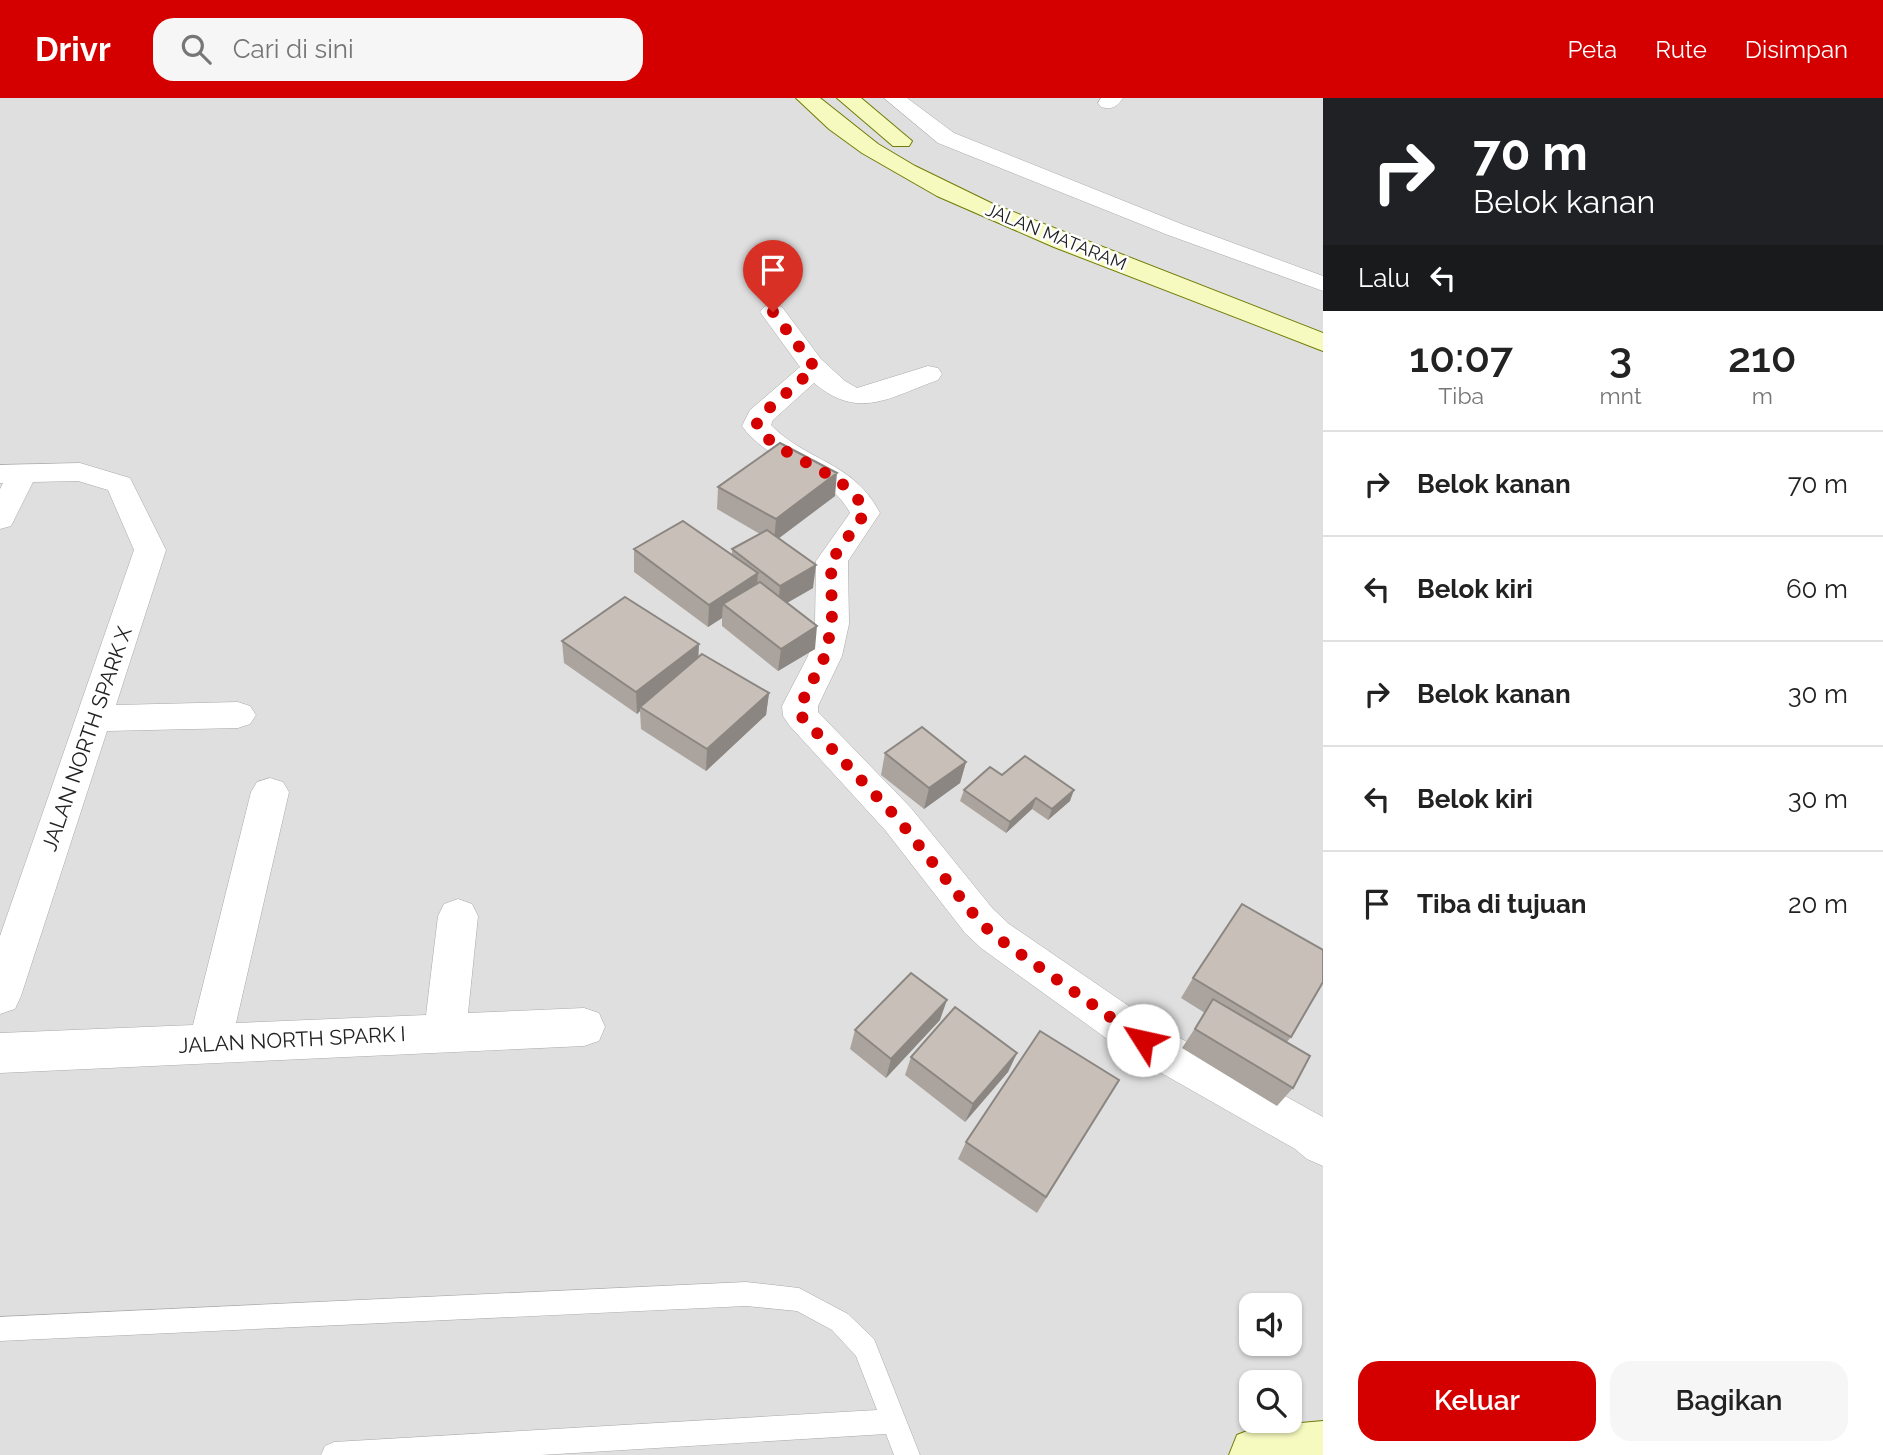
<!DOCTYPE html>
<html lang="id">
<style>
:root{--surface:#fff;--page:#f6f6f6;--text:#222;--muted:#767676;--line:#e0e0e0;--accent:#d40000}
body{margin:0;font-family:Raleway,sans-serif;background:var(--page);color:var(--text);height:100vh;display:flex;flex-direction:column;font-size:26px;white-space:nowrap}
*{box-sizing:border-box;margin:0}
p{font-size:23px;color:var(--muted)}
.icon{flex:none;width:38px;height:38px;fill:none;stroke:currentColor;stroke-width:2;stroke-linecap:round;stroke-linejoin:round}
.map{position:relative;flex:1;overflow:hidden}
.sheet{display:flex;flex-direction:column;background:var(--surface);width:560px}
.sheet>*{flex:none}
.guide{background:#202124;color:#fff;overflow:hidden}
.fabs{position:absolute;left:1239px;top:1195px;display:grid;gap:14px}
.fabs a{display:grid;place-items:center;width:63px;height:63px;border-radius:14px;background:var(--surface);box-shadow:0 2px 5px #0004;font-size:35px}
.pin{position:absolute;display:grid;place-items:center;width:60px;height:60px;color:#fff;margin:-72px -30px;border-radius:50% 50% 50% 0;rotate:-45deg;box-shadow:0 0 7px #0007}
.pin .icon{rotate:45deg}
.me{position:absolute;width:77px;margin:-38px;rotate:305deg;stroke-linejoin:round;filter:drop-shadow(0 0 5px #0008)}
.turn{display:flex;align-items:center;gap:24px;height:147px;padding:0 35px;font-size:32px}
.turn .icon{width:91px;height:91px;stroke-width:2.5}
.turn b{display:block;font-size:49px;line-height:60px}
.then{display:flex;align-items:center;height:66px;padding:0 35px;background:#0003;gap:14px;font-size:26px}
.eta{display:flex;justify-content:space-evenly;align-items:center;height:119px;text-align:center}
.eta b{font-size:42px;font-weight:600;line-height:49px}
.button{display:flex;gap:14px;margin-top:auto;padding:14px 35px}
.button a{flex:1;height:80px;border-radius:21px;background:var(--accent);color:#fff;font-size:28px;font-weight:600;line-height:80px;text-align:center}
.button a+a{background:var(--page);color:var(--text)}
ul{padding:0;list-style:none}
li{display:flex;align-items:center;gap:21px;height:105px;padding:0 35px;border-top:2px solid var(--line)}
li div{flex:1}
li b{display:block;font-size:26px}
li em{font-style:normal}
header{display:flex;align-items:center;gap:42px;box-sizing:border-box;height:98px;padding:0 35px;background:var(--accent);color:#fff}
header strong{font-size:33px}
nav{display:flex;gap:38px;margin-inline-start:auto;font-size:24px}
.search{width:490px;height:63px;background:var(--page);display:flex;align-items:center;gap:18px;box-sizing:border-box;padding:0 24px;border-radius:21px;color:var(--muted);font-size:26px}
main{display:flex;flex:1;min-height:0}
.map>svg:first-child{display:block}
.residential{fill:#e0dfdf;fill-rule:evenodd}
.lines{fill:none;stroke-linecap:round;stroke-linejoin:round}
.lane-casing{stroke:#a9a9a9;stroke-width:1}
.street-casing{stroke:#a9a9a9;stroke-width:1}
.secondary-casing{stroke:#707d05;stroke-width:2}
.lane{fill:#fff;fill-rule:evenodd}
.street{fill:#fff;fill-rule:evenodd}
.secondary{fill:#f7fabf;fill-rule:evenodd}
.wall{fill:#aba49e}
.shaded-wall{fill:#8b8681}
.building{fill:#c7bfb8;stroke:#8b8681;stroke-width:2}
.route{stroke:#d40000;stroke-width:12;stroke-dasharray:0 21.6}
.labels{text-anchor:middle;stroke-width:5;stroke-linejoin:round;paint-order:stroke}
.far-street-label{font-size:18px;fill:#222;stroke:#fff}
.street-label{font-size:21px;fill:#222;stroke:#fff}
</style>
<header>
<strong>Drivr</strong>
<div class="search"><svg class="icon" aria-label="search" viewBox="0 0 24 24"><circle cx="10" cy="10" r="6"/><path d="M15 15l6 6"/></svg>Cari di sini</div>
<nav><a>Peta</a><a>Rute</a><a>Disimpan</a></nav>
</header>
<main>
<div class="map">
<svg width="1323" height="1357" viewBox="0 0 1323 1357">
<rect width="100%" height="100%" fill="#f2efe9"/>
<path class="residential" d="M0 0H1323V1357H0ZM1251 1208H1290V1246H1251ZM1251 1284H1290V1323H1251Z"/>
<g class="lines">
<defs>
<path id="lane" d="M746 1184 799 1190 848 1216 874 1241 920 1357H894L886 1336 541 1357H321L325 1348 334 1344 877 1312 856 1258 832 1232 797 1213 746 1208 0 1243V1219Z"/>
<path id="street" d="M884 0H907L954 35 1184 127 1323 178V193L1168 137 938 45Z
M1101 0H1123C1117 9 1112 12 1101 9L1098 5Z
M773 206 782 209 821 261 845 283 857 290 928 268 938 270 942 276 938 282C890 299 859 323 814 285L773 322 771 327C807 364 853 363 880 415L848 463 849 526 842 558 818 608V614L911 710 993 811 1009 826 1158 928 1323 1019V1068L1307 1061 1295 1051 1128 956 981 850 965 835 885 732 789 627 783 618 782 608 808 558 815 526 816 463 850 415C828 372 769 367 742 328L750 312 800 269 760 214 764 209Z
M80 365 130 380 166 452 116 607 238 604 250 608 256 617 250 626 238 630 107 633 21 898 15 911 0 916V838L134 452 108 392 78 383 33 384 11 428 0 431V391L3 385H0V367Z
M270 680 283 684 289 694 236 925 426 917 438 818 444 806 458 801 472 806 478 818 468 915 584 910 599 915 605 929 599 943 584 948 0 975V935L193 927 251 694 257 684Z"/>
<path id="secondary" d="M796 0H820L878 46 915 68 993 106 1323 235V253L1054 149 937 98 862 55 829 31Z
M837 0H861L912 43 909 48H893Z
M1323 1323V1357H1229L1237 1337 1257 1329Z"/>
</defs>
<use href="#lane" class="lane-casing"/>
<use href="#street" class="street-casing"/>
<use href="#secondary" class="secondary-casing"/>
<use href="#lane" class="lane"/>
<use href="#street" class="street"/>
<use href="#secondary" class="secondary"/>
</g>
<path class="wall" d="M718 389 835 398 778 440 813 490 787 505 815 551 778 573 722 528V520L708 529 634 474V451L732 457V451L760 436 717 411Z
M562 543 699 559 769 595 766 617 706 673 641 631 640 613 637 616 564 565Z
M885 655 966 664 960 685 924 711 881 677Z
M1002 677 1070 703 1048 722 1032 711 1006 735 960 703 964 692Z
M1193 880 1291 939 1287 944 1293 990 1277 1008 1182 950 1205 915 1181 900Z
M940 922 886 980 850 951 855 932Z
M1017 955 1008 974 965 1024 905 977 911 959Z
M1119 982 1037 1115 958 1061 966 1044Z"/>
<path class="shaded-wall" d="M837 375 835 398 774 444 776 421Z
M816 467 813 490 778 510 780 488Z
M758 475 756 498 723 506 722 520 708 529 709 507Z
M817 528 815 551 778 573 781 551Z
M699 546 698 569 640 609V613L637 616 636 594Z
M769 595 766 617 706 673 707 651Z
M966 664 960 685 924 711 929 690Z
M1074 692 1070 703 1048 722 1052 711Z
M1036 700 1032 711 1006 735 1010 724Z
M947 902 940 922 886 980 891 961Z
M1017 955 1008 974 965 1024 973 1006Z"/>
<path class="building" d="M780 345 837 375 776 421 718 389Z
M683 423 758 475 709 507 634 451Z
M767 432 816 467 780 488 732 451Z
M760 484 817 528 781 551 723 506Z
M625 499 699 546 636 594 562 543Z
M702 556 769 595 707 651 640 609Z
M922 629 966 664 929 690 885 655Z
M1025 658 1074 692 1052 711 1036 700 1010 724 964 692 990 669 1002 677Z
M1242 806 1323 852V884L1291 939 1193 880Z
M911 875 947 902 891 961 855 932Z
M1213 901 1310 958 1293 990 1195 931Z
M955 909 1017 955 973 1006 911 959Z
M1040 933 1119 982 1046 1099 966 1044Z"/>
<g class="lines">
<path class="route" d="M773 214 815 270 760 318 756 328C782 364 851 373 865 415L831 463 832 526 825 558 800 608 801 618 898 721 979 823 995 838 1143 942"/>
</g>
<g class="labels">
<g class="far-street-label">
<text transform="translate(1056 139) rotate(22)" y="6">JALAN MATARAM</text>
</g>
<g class="street-label">
<text transform="translate(87 641) rotate(-71)" y="7">JALAN NORTH SPARK X</text>
<text transform="translate(292 942) rotate(-3)" y="7">JALAN NORTH SPARK I</text>
</g>
</g>
</svg>
<div class="fabs">
<a><svg class="icon" aria-label="sound" viewBox="0 0 24 24"><path d="M4 9h4l5-4v14l-5-4H4zM17 9q2 3 0 6"/></svg></a>
<a><svg class="icon" aria-label="search" viewBox="0 0 24 24"><circle cx="10" cy="10" r="6"/><path d="M15 15l6 6"/></svg></a>
</div>
<div class="pin" style="left:773px;top:214px;background:#d93025"><svg class="icon" aria-label="arrive" viewBox="0 0 24 24"><path d="M6 21V4h12l-3 4 3 4H6"/></svg></div>
<svg class="me" style="left:1143px;top:942px" viewBox="-20 -20 40 40"><circle r="19" fill="#fff"/><path d="M0-13L10 11 0 6-10 11z" fill="#d40000"/></svg>
</div>
<section class="sheet">
<div class="guide">
<div class="turn"><svg class="icon" aria-label="right" viewBox="0 0 24 24"><path d="M7 20v-9h11M14 6l5 5-5 5"/></svg><div><b>70 m</b>Belok kanan</div></div>
<div class="then">Lalu<svg class="icon" aria-label="left" viewBox="0 0 24 24"><path d="M17 20v-9H6M10 6l-5 5 5 5"/></svg></div>
</div>
<div class="eta">
<div><b>10:07</b><p>Tiba</p></div>
<div><b>3</b><p>mnt</p></div>
<div><b>210</b><p>m</p></div>
</div>
<ul>
<li><svg class="icon" aria-label="right" viewBox="0 0 24 24"><path d="M7 20v-9h11M14 6l5 5-5 5"/></svg><div><b>Belok kanan</b></div><em>70 m</em></li>
<li><svg class="icon" aria-label="left" viewBox="0 0 24 24"><path d="M17 20v-9H6M10 6l-5 5 5 5"/></svg><div><b>Belok kiri</b></div><em>60 m</em></li>
<li><svg class="icon" aria-label="right" viewBox="0 0 24 24"><path d="M7 20v-9h11M14 6l5 5-5 5"/></svg><div><b>Belok kanan</b></div><em>30 m</em></li>
<li><svg class="icon" aria-label="left" viewBox="0 0 24 24"><path d="M17 20v-9H6M10 6l-5 5 5 5"/></svg><div><b>Belok kiri</b></div><em>30 m</em></li>
<li><svg class="icon" aria-label="arrive" viewBox="0 0 24 24"><path d="M6 21V4h12l-3 4 3 4H6"/></svg><div><b>Tiba di tujuan</b></div><em>20 m</em></li>
</ul>
<div class="button"><a>Keluar</a><a>Bagikan</a></div>
</section>
</main>
